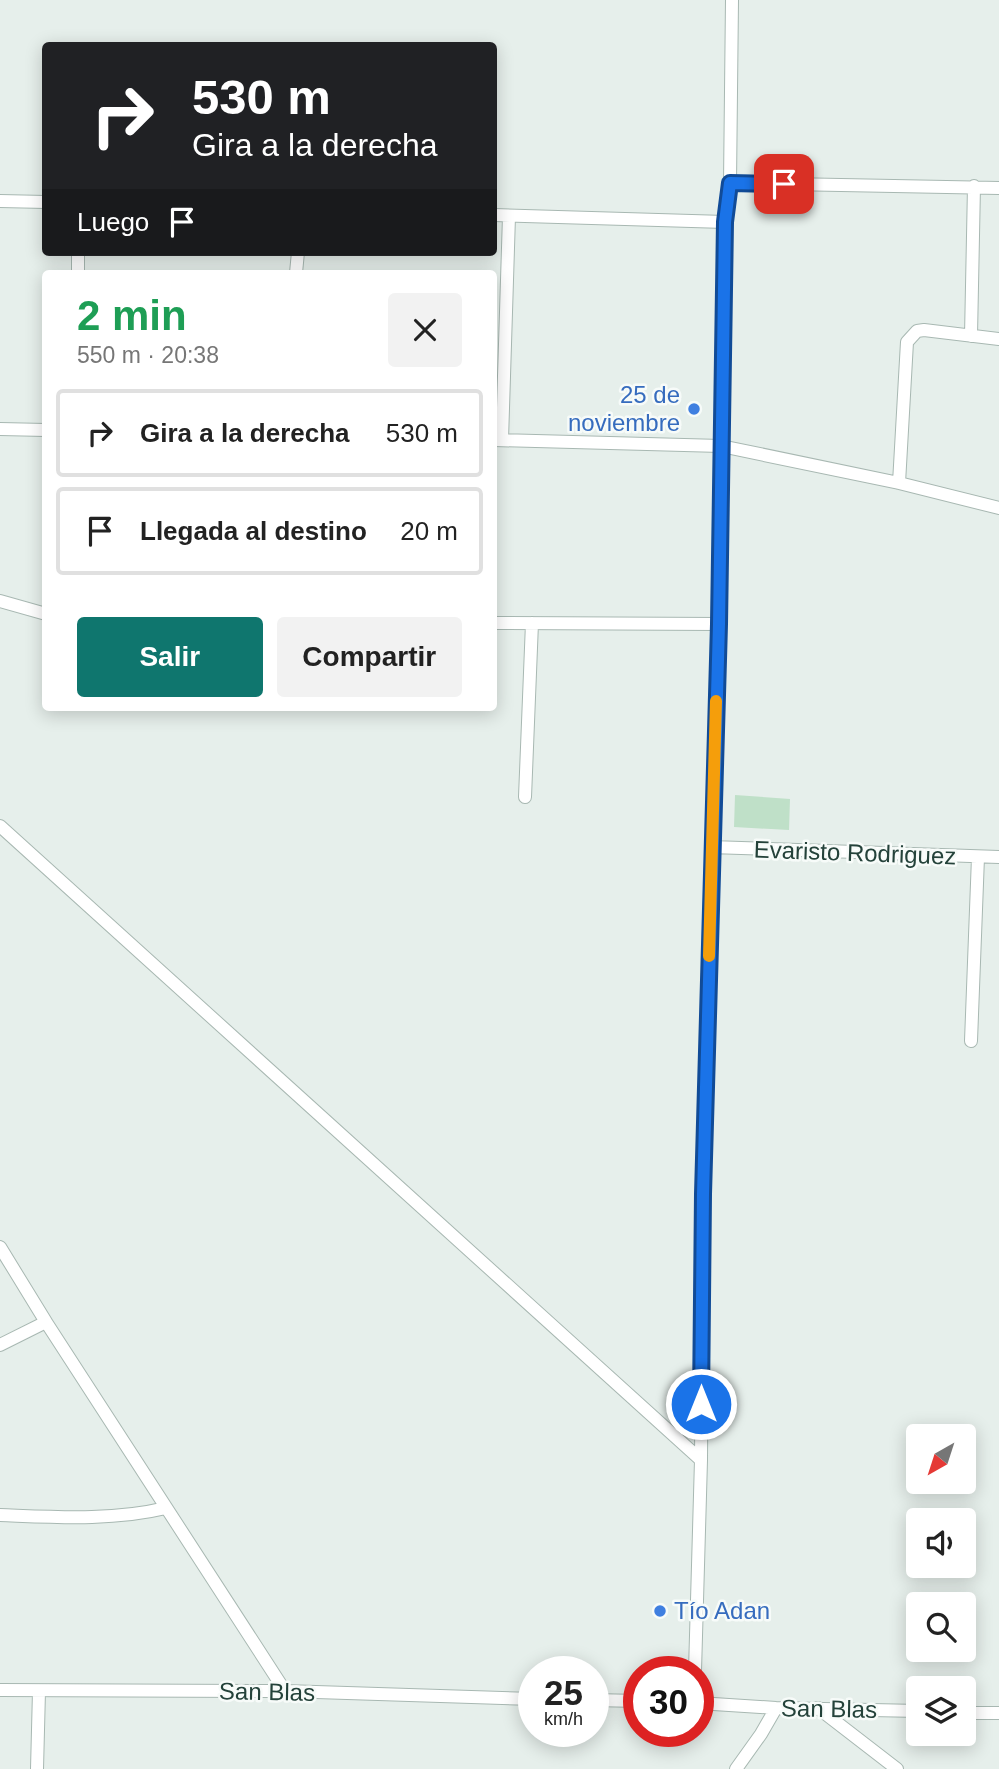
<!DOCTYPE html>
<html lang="es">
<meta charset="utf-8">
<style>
:root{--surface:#fff;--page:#f2f2f2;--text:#222;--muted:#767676;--line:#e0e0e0;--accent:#0f766e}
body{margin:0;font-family:Helvetica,sans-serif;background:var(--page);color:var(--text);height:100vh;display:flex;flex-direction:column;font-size:26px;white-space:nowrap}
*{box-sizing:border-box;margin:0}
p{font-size:23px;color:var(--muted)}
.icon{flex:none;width:38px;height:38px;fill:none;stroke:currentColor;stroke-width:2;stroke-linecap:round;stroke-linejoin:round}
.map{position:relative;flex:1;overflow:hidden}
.drawer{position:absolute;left:42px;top:270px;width:455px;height:441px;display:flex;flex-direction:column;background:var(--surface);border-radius:7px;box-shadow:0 4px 18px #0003}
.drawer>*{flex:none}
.top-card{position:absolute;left:42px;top:42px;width:455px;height:214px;border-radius:7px;box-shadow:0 4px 18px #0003;background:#202124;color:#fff;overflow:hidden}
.needle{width:46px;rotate:219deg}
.tools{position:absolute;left:906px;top:1424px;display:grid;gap:14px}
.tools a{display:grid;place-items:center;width:70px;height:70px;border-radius:7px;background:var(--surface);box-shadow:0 4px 18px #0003;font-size:35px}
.speed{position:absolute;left:518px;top:1656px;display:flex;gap:14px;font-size:35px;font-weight:700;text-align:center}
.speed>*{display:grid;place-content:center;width:91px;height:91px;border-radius:50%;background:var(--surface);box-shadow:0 4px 18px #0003;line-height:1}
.speed small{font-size:18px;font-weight:400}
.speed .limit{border:10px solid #d22;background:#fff;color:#111}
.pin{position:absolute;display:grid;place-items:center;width:60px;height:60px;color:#fff;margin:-30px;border-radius:14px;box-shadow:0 4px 10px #0006}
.me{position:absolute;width:77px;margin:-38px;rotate:0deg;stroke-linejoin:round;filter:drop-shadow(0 0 5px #0008)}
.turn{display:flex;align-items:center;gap:24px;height:147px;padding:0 35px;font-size:32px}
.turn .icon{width:91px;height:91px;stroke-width:2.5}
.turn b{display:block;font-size:49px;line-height:60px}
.then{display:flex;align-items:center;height:66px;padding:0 35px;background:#0003;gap:14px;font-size:26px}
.round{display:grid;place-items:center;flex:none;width:74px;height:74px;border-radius:7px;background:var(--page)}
.summary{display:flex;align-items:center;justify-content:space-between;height:119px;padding:0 35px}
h1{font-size:42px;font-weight:600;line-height:52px;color:#1e9e55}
.cta{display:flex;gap:14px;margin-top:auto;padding:14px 35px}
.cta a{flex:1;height:80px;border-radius:7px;background:var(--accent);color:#fff;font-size:28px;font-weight:600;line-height:80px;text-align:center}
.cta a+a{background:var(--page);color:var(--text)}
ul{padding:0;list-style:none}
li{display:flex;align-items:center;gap:21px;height:88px;margin:0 14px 10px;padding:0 21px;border:4px solid var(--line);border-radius:7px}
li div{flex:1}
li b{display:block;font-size:26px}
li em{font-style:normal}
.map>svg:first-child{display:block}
.green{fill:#bfe0c8}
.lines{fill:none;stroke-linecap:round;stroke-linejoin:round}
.minor-casing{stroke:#a8b8b2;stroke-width:14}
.minor{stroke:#fff;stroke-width:12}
.route-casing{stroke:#114b97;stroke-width:18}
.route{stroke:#1a73e8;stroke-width:12}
.slow{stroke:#f59e0b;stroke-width:12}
.shop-dot{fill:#3f7fe0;stroke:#f7fbf9;stroke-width:2.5}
.labels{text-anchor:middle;stroke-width:5;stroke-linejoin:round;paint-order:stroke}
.shop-label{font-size:24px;fill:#366cbe;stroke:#f7fbf9;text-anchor:end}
.street-label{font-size:24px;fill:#24423a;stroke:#f7fbf9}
</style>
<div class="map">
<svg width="999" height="1769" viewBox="0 0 999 1769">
<rect width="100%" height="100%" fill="#e6efeb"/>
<path class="green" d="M735 795 790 799 789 830 734 827Z"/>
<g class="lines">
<defs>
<path id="minor" d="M730 183 999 188
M0 201 46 202
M494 215 725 222
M78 252V273
M296 273 298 252
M971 336 974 186
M0 429 46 430
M494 440 721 446 899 483 999 508
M502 440 509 216
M899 483 907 342 917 331 924 330 999 339
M0 601 46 614
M494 623 719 624
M525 797 532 623
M0 826 701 1460
M711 847 999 857
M971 1041 978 857
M0 1247 46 1322 285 1691
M0 1345 46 1322
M0 1515C55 1517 112 1521 166 1508
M695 1671 701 1460 703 1194 709 928 719 624 725 222 730 183 732 0
M0 1690 285 1691 534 1699
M593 1700 639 1701
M698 1703 776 1708 919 1711
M818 1708 897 1769
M964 1713H999
M37 1769 39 1691
M736 1769 761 1734 776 1708"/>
</defs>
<use href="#minor" class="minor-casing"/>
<use href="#minor" class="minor"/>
</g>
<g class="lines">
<defs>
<path id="route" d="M701 1404 703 1194 719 624 725 222 730 183 784 184"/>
</defs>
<use href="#route" class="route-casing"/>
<use href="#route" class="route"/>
<path class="slow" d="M709 956 716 701"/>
</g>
<g class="shop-dot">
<circle cx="694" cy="409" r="7"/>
<circle cx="660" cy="1611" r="7"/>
</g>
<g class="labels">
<g class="shop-label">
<text x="680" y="403">25 de<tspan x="680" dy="28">noviembre</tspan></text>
<text x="674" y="1619" text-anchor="start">Tío Adan</text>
</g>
<g class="street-label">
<text transform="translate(855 853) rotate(2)" y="8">Evaristo Rodriguez</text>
<text transform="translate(267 1692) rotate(1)" y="8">San Blas</text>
<text transform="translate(829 1709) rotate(1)" y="8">San Blas</text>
</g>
</g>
</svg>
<div class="tools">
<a><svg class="needle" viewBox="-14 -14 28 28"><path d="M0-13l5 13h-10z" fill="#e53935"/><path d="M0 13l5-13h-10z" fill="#767676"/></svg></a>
<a><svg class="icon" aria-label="sound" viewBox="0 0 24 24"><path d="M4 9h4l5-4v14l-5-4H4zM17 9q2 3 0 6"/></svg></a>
<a><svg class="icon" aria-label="search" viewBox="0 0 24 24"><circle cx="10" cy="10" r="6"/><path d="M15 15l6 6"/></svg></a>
<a><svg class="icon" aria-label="layers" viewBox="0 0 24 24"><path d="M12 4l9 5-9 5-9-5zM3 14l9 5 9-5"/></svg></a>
</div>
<div class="speed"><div>25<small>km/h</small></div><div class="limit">30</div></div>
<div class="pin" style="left:784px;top:184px;background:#d93025"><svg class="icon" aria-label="arrive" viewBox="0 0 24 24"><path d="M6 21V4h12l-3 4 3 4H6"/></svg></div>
<svg class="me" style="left:701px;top:1404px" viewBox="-20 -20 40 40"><circle r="17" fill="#1a73e8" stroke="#fff" stroke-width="3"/><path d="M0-11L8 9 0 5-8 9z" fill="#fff"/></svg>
<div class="top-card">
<div class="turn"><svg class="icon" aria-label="right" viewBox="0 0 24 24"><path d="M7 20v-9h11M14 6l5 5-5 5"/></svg><div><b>530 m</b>Gira a la derecha</div></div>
<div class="then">Luego<svg class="icon" aria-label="arrive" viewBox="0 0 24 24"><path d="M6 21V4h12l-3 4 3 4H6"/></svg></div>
</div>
<section class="drawer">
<div class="summary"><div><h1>2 min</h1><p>550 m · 20:38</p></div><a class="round"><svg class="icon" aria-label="close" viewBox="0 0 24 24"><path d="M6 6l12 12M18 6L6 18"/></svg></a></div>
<ul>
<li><svg class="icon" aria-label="right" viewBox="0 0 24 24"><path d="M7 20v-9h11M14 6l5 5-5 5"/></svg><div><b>Gira a la derecha</b></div><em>530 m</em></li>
<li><svg class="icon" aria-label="arrive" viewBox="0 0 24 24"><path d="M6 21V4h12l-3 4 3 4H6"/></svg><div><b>Llegada al destino</b></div><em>20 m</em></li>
</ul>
<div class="cta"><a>Salir</a><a>Compartir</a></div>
</section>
</div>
